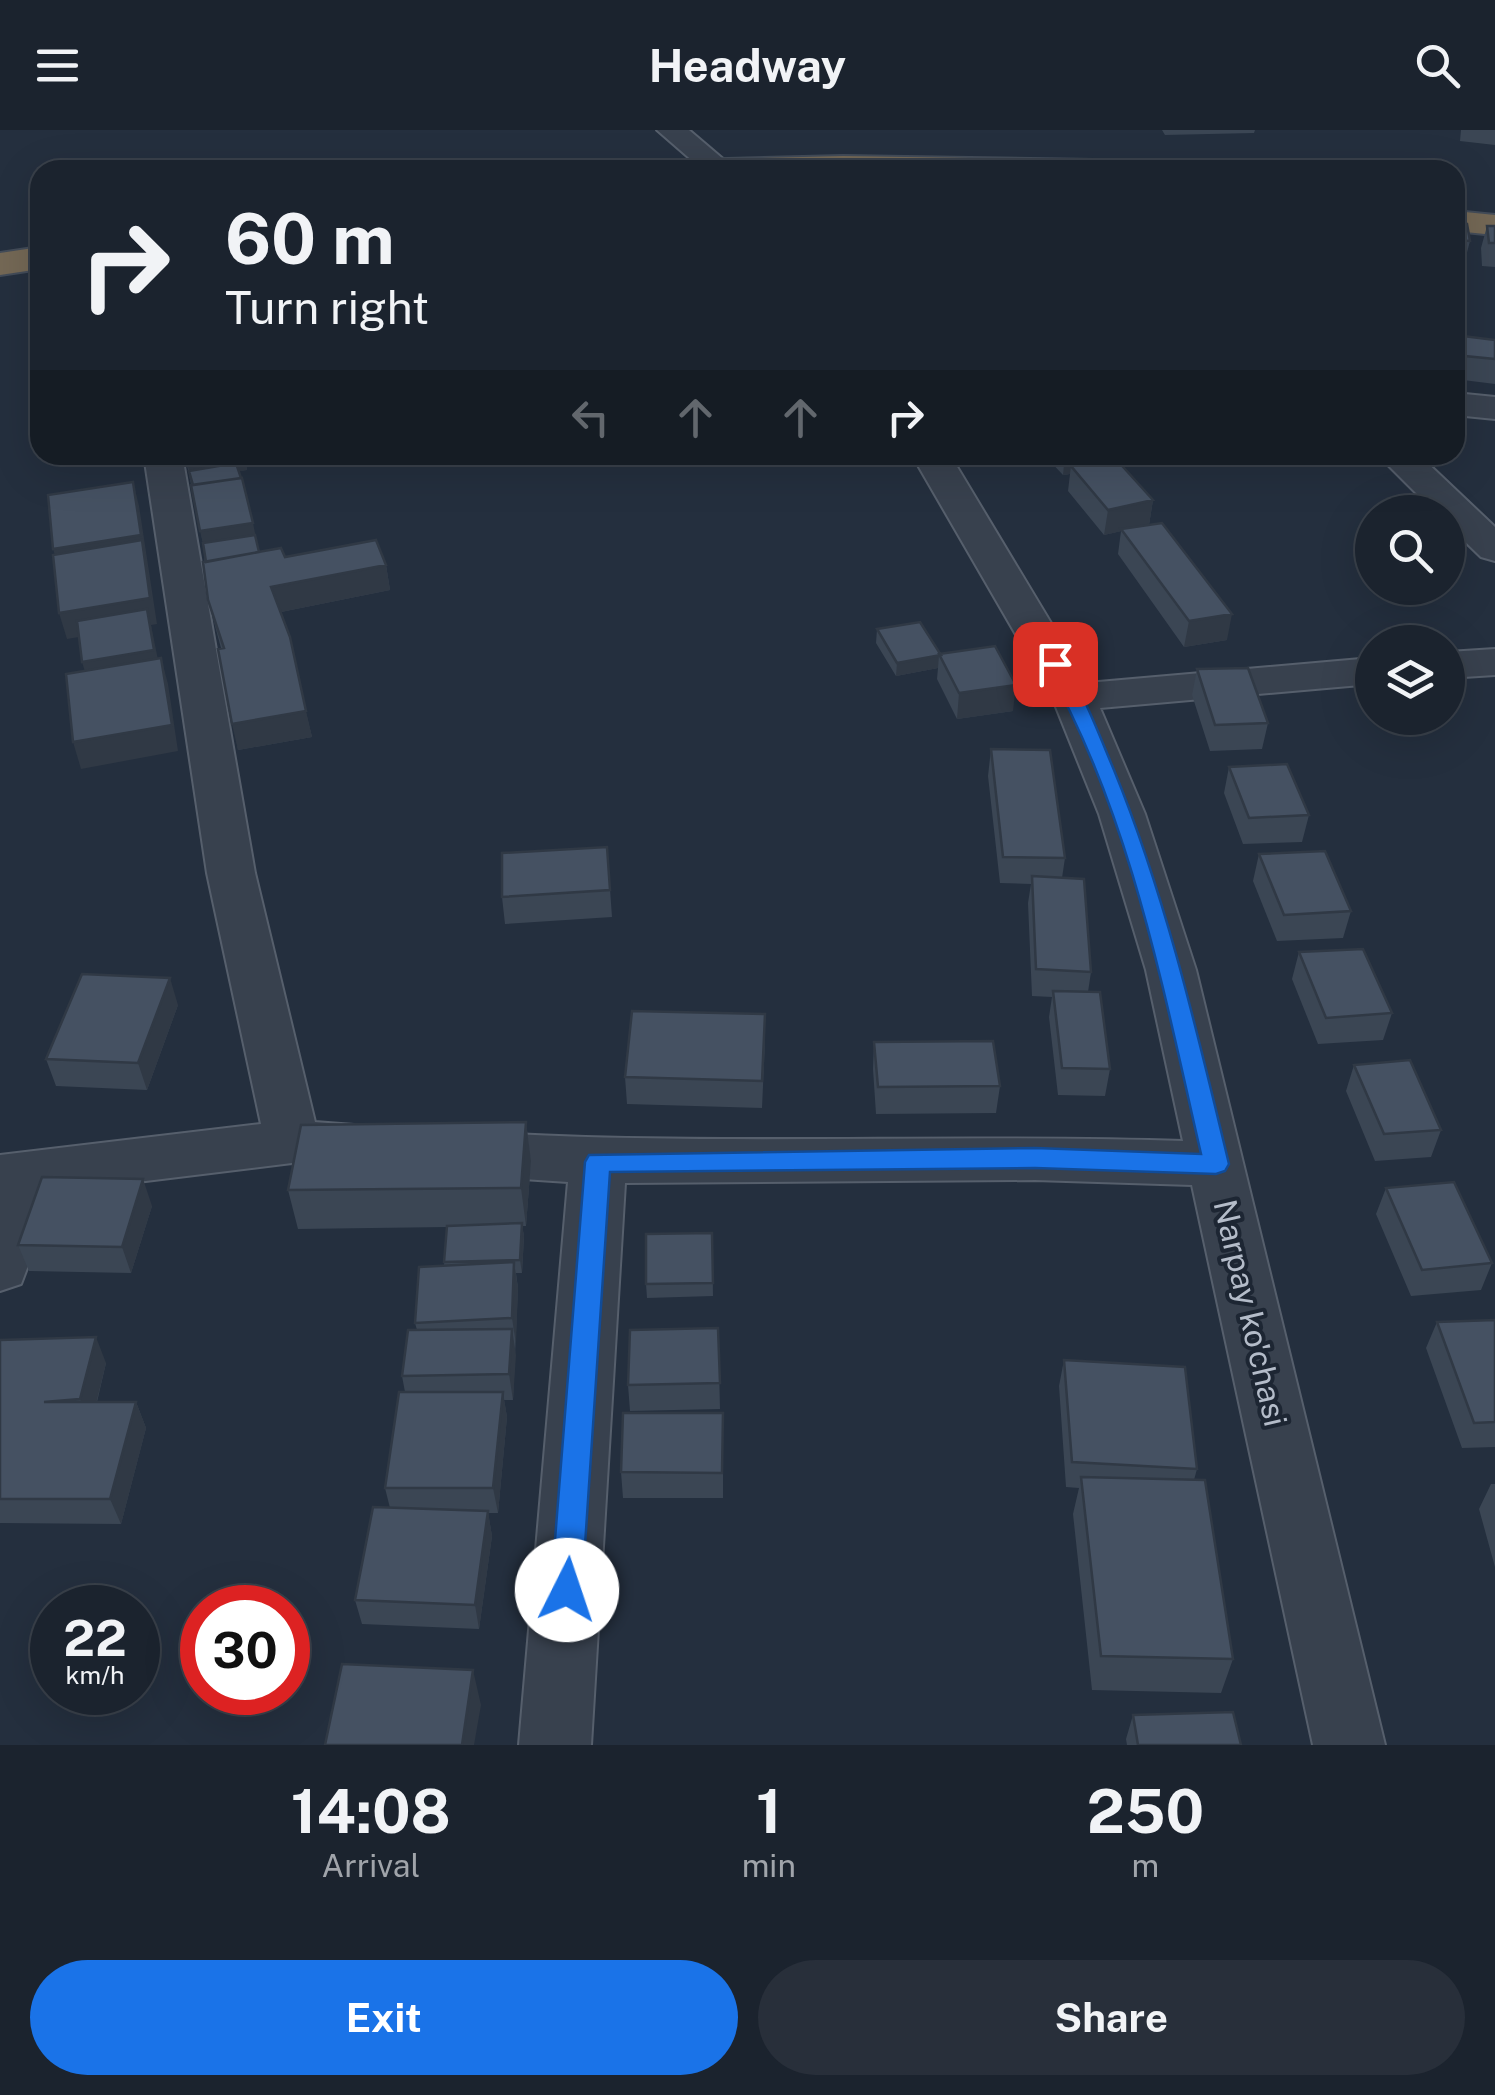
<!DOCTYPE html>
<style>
:root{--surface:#1b232e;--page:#282f3a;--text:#f1f3f6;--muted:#a0a4aa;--line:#39404a;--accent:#1a73e8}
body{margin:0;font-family:"Public Sans",sans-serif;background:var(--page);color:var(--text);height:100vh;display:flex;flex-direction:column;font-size:38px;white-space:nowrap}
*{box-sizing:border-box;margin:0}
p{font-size:32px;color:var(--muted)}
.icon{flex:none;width:55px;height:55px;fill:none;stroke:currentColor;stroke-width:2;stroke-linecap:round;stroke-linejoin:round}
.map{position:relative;height:1615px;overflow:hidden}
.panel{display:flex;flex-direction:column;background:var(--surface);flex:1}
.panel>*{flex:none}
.hud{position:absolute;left:30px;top:30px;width:1435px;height:305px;border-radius:30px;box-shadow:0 10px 40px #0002,0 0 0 2px var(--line);background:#1b232e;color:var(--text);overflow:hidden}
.controls{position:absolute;left:1355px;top:365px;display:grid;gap:20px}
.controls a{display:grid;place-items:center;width:110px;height:110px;border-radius:50%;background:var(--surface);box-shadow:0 10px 40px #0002,0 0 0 2px var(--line);font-size:50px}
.speed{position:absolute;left:30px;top:1455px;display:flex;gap:20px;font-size:50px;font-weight:700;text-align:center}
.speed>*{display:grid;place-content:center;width:130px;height:130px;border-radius:50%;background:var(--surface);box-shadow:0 10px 40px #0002,0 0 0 2px var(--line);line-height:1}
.speed small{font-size:25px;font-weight:400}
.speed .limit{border:15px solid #d22;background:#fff;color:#111}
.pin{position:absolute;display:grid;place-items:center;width:85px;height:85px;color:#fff;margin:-42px;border-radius:20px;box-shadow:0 5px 15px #0006}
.me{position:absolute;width:110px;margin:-55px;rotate:4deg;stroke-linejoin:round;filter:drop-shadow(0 0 8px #0008)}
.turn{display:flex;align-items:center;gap:35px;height:210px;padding:0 30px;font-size:45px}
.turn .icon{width:130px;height:130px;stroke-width:2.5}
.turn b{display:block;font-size:70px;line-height:85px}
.lanes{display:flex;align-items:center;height:95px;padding:0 30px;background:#0003;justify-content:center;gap:50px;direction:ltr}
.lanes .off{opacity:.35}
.eta{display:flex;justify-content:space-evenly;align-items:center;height:170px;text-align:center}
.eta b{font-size:60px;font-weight:700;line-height:70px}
.primary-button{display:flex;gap:20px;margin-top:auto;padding:20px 30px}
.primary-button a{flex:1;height:115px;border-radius:60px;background:var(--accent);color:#fff;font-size:40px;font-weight:700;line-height:115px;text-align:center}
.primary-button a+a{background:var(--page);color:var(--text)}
header{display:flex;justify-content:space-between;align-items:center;height:130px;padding:0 30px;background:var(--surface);font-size:45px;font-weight:700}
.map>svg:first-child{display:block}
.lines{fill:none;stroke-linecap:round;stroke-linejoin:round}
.minor-casing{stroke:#565f6c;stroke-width:4}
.highway-casing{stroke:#434c59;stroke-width:4}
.minor{fill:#38414e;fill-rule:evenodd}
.highway{fill:#746855;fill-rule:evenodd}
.wall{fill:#3b4654}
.shaded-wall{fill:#303945}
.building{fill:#455162;stroke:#303945;stroke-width:2.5}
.route{fill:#1a73e8;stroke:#114b97;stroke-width:2.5}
.labels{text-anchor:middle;stroke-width:8;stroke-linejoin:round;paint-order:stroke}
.street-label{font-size:32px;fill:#b4bcc9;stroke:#1d2633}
</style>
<header><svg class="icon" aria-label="menu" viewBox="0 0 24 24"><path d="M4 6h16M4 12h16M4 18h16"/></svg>Headway<svg class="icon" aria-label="search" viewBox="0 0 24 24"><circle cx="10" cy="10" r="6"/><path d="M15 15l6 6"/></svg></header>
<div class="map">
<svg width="1495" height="1615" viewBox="0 0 1495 1615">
<rect width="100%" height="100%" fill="#242f3e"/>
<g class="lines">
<defs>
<path id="minor" d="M657 0H689L736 40H703Z
M1455 263 1495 267V289L1455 285Z
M144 325H182L255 743 315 992 367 996 387 1002 395 1017 387 1032 367 1038 292 1033 56 1062 21 1154 0 1161V1025L261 994 207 743Z
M912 325H950L1087 553 1372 528V554L1100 578 1145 684 1196 840 1385 1615H1313L1192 1055 1035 1050 625 1053 591 1615H519L568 1052 462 1045 442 1038 434 1023 442 1008 462 1001C702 1017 942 1003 1183 1011L1146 840 1099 684 1052 567Z
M1378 325H1419L1495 397V431L1481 427 1448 395V382H1435Z
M1495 519V545L1448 548V522Z"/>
<path id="highway" d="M843 26 1093 30 1105 33 1109 40H674L678 33 690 30Z
M1455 81 1495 85V105L1455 101Z
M40 117V139L0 145V123Z"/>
</defs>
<use href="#minor" class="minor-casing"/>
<use href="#highway" class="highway-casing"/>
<use href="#minor" class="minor"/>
<use href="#highway" class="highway"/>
</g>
<path class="wall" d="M1162 0H1255L1254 3 1165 5Z
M1461 0H1495V15L1460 11Z
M1455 93 1470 111 1464 134 1455 133Z
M1487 96H1495V137L1482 136 1481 118Z
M1455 205 1495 210V254L1455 249Z
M185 325H244L247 340 239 341 259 422 285 427 386 435 390 460 281 482 312 607 238 620 221 518 208 470 203 413Z
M1044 325H1108V330L1153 370 1149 395 1227 510 1184 517 1118 424 1121 401 1104 405 1068 361 1070 344 1063 345Z
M877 499 940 523 1013 581 957 589 937 549 938 538 896 546 876 513Z
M1197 539 1268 593 1262 619 1210 621 1192 565Z
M991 619 1065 728 1062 748 1091 842 1088 862 1110 939 1105 966 1058 965 1049 887 1052 867 1032 866 1028 773 1031 754 1000 753 988 646Z
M1229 637 1309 685 1302 712 1243 714 1224 663Z
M607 717 612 787 505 794 502 767Z
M1259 724 1351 781 1343 808 1277 811 1253 751Z
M1299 822 1392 883 1383 910 1318 914 1292 849Z
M178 875 147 960 56 956 46 929Z
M765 911 762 978 627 974 625 947Z
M874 912 1000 956 996 983 876 984 873 939Z
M1354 935 1441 1000 1431 1027 1375 1031 1346 961Z
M526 992 531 1031 526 1096H522L524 1106 522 1143H516L518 1158 513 1270H504L507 1287 498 1383H488L492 1406 479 1499 362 1494 355 1470 390 1378 385 1358 405 1262 402 1246 417 1200 415 1193 444 1135 447 1097 298 1099 288 1060Z
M1386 1058 1492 1133 1481 1160 1411 1166 1376 1084Z
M152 1076 131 1143 29 1141 18 1115Z
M712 1103 713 1166 647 1168 646 1154Z
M1495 1190V1317L1462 1318 1426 1218 1437 1192Z
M718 1198 720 1279 630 1281 628 1255Z
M0 1210 106 1233 97 1272H136L146 1298 121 1394 0 1393Z
M1064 1230 1197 1339 1194 1350 1233 1529 1221 1563 1092 1560 1073 1384 1079 1358 1066 1357 1059 1256Z
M723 1283V1368H623L621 1342Z
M1491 1354H1495V1437L1479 1379Z
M1133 1585 1241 1615H1127L1126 1609Z"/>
<path class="shaded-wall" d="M185 325H244L247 340 191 349Z
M1065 325H1108L1107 336H1071L1070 344 1063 345Z
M133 352 139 376 157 494 151 495 161 545 90 558 82 532 150 495 67 509 59 483 61 444 53 419Z
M1153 370 1149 395 1104 405 1108 380Z
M253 393 258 418 206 426 200 401Z
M386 435 390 460 276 483 271 457Z
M1232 484 1227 510 1184 517 1189 491Z
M939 525 938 538 896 546 897 533Z
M161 528 168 554 178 621 81 639 73 612Z
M1016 555 1013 581 957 589 959 563Z
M306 581 312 607 238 620 232 594Z
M170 848 178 875 147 960 138 933Z
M526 992 531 1031 526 1096 521 1058Z
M143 1049 152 1076 131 1143 122 1117Z
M522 1093 524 1106 522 1143 520 1130Z
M514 1132 518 1158 516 1214 512 1188Z
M512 1199 516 1225 513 1270 509 1244Z
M96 1207 106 1233 91 1294 80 1269Z
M503 1262 507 1287 498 1383 493 1358Z
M136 1272 146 1298 121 1394 110 1369Z
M488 1381 492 1406 479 1499 475 1475Z
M473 1540 481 1575 474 1615H462Z"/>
<path class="building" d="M1455 93 1467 94 1470 111 1455 110Z
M1487 96H1495V113H1489Z
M1455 205 1495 210V229L1455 225Z
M1115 328 1153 370 1108 380 1071 336Z
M236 333 241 348 193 355 189 341Z
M242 348 253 393 200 401 191 355Z
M133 352 141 405 53 419 48 365Z
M1162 393 1232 484 1189 491 1121 399Z
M255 405 259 422 206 432 203 413Z
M142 410 150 468 59 483 53 425Z
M376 410 386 435 271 457 290 507 306 581 232 594 218 519 224 518 208 470 203 432 281 418 285 427Z
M147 479 154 520 82 532 77 491Z
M920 492 941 525 897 533 877 499Z
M995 516 1016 555 959 563 939 524Z
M161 528 172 595 73 612 66 544Z
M1248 538 1268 593 1215 595 1197 539Z
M991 619 1050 620 1065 728 1003 727Z
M1287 634 1309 685 1249 688 1229 637Z
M607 717 610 760 502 767V723Z
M1325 721 1351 781 1284 785 1259 724Z
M1032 746 1084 749 1091 842 1036 839Z
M1363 819 1392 883 1326 888 1299 822Z
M82 844 170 848 138 933 46 929Z
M1053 861 1100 862 1110 939 1062 938Z
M632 881 765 884 762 951 625 947Z
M993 911 1000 956 878 957 874 912Z
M1410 930 1441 1000 1384 1004 1354 935Z
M526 992 521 1058 288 1060 301 995Z
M42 1047 143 1049 122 1117 18 1115Z
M1454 1052 1492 1133 1422 1140 1386 1058Z
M522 1093 520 1130 444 1132 447 1096Z
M712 1103 713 1153 646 1154V1104Z
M514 1132 512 1188 415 1193 419 1137Z
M1495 1190V1292L1474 1293 1437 1192Z
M718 1198 720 1253 628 1255 630 1200Z
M512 1199 509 1244 402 1246 408 1200Z
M96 1207 80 1269 44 1272H136L110 1369H0V1210Z
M1064 1230 1185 1237 1197 1339 1072 1332Z
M399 1262H503L493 1358H385Z
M623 1283H723L722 1343 621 1342Z
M1081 1347 1205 1350 1233 1529 1101 1526Z
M373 1377 488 1381 475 1475 355 1470Z
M342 1534 473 1540 462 1615H325Z
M1233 1582 1241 1615H1138L1133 1585Z"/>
<path class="route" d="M1055 528 1062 530C1084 564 1098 602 1114 640 1166 767 1197 901 1229 1034L1225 1041 1216 1044 1035 1038 610 1042 582 1460 578 1470 567 1474 556 1470 551 1460 585 1032 589 1025 1035 1018 1201 1024C1163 859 1130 682 1045 534Z"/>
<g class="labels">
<g class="street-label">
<text transform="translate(1250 1183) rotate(77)" y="11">Narpay ko'chasi</text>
</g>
</g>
</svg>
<div class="controls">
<a><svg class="icon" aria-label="search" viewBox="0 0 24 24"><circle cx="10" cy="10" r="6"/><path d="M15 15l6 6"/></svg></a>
<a><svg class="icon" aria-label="layers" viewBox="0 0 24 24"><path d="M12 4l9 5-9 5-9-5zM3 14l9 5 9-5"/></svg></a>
</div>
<div class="speed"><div>22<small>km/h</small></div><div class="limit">30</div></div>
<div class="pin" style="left:1055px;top:534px;background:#d93025"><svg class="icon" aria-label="arrive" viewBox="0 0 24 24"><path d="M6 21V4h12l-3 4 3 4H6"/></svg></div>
<svg class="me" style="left:567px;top:1460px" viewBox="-20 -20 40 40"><circle r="19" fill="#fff"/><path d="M0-13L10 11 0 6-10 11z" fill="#1a73e8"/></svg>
<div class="hud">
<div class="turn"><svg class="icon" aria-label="right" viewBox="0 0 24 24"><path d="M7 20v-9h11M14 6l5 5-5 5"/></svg><div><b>60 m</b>Turn right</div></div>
<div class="lanes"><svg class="icon off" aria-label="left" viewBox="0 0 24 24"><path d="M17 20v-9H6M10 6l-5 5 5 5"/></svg><svg class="icon off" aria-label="ahead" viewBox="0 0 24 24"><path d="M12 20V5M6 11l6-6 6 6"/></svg><svg class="icon off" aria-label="ahead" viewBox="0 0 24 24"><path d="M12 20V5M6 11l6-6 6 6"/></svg><svg class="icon" aria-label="right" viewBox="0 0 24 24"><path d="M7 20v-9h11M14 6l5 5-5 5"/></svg></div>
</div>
</div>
<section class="panel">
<div class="eta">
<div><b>14:08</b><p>Arrival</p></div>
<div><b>1</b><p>min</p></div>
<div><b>250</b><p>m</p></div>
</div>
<div class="primary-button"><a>Exit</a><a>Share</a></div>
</section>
